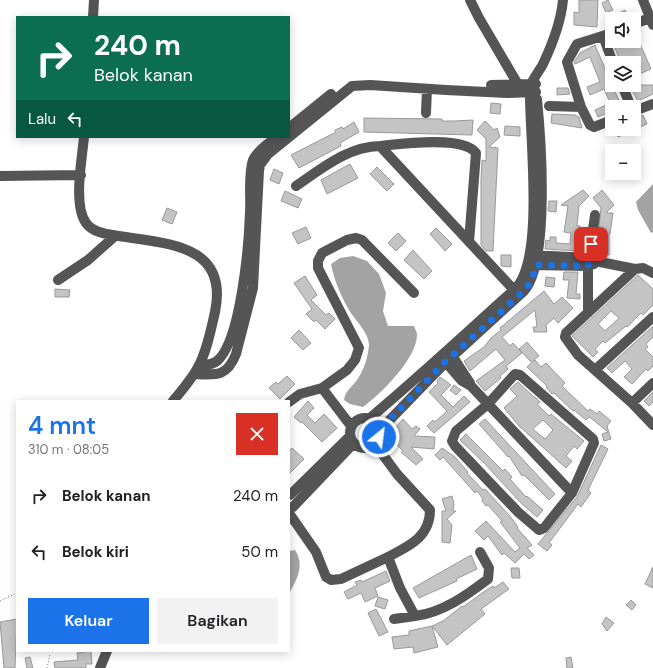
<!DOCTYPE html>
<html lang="id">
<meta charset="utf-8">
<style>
:root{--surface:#fff;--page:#f2f2f2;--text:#202124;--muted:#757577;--accent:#1a73e8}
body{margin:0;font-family:"DM Sans",sans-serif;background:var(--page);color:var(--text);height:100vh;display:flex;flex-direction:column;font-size:15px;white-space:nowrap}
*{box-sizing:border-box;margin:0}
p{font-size:13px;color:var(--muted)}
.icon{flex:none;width:22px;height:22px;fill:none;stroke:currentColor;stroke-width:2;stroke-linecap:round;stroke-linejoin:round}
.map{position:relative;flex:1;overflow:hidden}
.side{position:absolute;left:16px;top:400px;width:274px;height:252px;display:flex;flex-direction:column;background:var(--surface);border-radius:0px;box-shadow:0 2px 10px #0003}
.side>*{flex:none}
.guide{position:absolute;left:16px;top:16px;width:274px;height:122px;border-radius:0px;box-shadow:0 2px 10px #0003;background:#0b6e4f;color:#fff;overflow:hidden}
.tools{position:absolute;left:605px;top:12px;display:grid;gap:8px}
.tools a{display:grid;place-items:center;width:36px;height:36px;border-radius:0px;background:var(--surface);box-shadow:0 2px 10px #0003;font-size:20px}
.pin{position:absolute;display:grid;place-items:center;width:34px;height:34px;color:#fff;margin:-17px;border-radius:8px;box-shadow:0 2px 6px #0006}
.me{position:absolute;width:44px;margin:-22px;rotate:29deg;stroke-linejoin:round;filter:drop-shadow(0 0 3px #0008)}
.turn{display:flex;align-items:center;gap:14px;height:84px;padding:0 12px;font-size:18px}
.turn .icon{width:52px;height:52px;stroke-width:2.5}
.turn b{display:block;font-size:28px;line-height:34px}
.then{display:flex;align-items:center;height:38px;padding:0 12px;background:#0003;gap:8px;font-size:15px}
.round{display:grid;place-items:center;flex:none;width:42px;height:42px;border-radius:0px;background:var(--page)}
.headline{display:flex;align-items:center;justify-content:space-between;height:68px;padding:0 12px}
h1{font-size:24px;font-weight:600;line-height:30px;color:var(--accent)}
.primary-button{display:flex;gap:8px;margin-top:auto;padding:8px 12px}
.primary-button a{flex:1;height:46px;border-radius:0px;background:var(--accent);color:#fff;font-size:16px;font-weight:600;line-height:46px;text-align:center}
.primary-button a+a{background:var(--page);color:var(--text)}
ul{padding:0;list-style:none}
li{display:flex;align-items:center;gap:12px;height:56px;padding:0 12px}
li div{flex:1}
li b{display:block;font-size:15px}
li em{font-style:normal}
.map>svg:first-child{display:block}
.water{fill:#a3a3a3}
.building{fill:#c4c4c4;stroke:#999;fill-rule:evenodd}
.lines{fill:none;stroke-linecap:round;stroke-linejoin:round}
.path{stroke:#777;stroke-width:1;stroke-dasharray:1 2;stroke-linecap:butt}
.minor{stroke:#555;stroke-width:10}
.route{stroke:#1a73e8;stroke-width:7;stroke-dasharray:0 12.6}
</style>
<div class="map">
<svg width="653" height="668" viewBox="0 0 653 668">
<rect width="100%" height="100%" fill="#fff"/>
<path class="water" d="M653 184V232L651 233 638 210 636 202Z
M353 256 367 261 379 274 386 293 383 311 388 326H414C415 329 417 332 417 335 417 358 381 394 363 407L350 404 344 400C345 391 352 387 357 380 364 370 368 357 369 345 369 333 355 320 349 310 341 296 334 280 331 264L340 258Z
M295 550C305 565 297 579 289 594V551Z"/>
<path class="building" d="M579 0H598L597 27 574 25V12L579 13Z
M608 0 613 10 606 13 602 3Z
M625 10 630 19H617L615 15Z
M634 30 651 69 637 75 641 85H653V94L638 101 630 87 634 85V63H621L612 41H634Z
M595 45 612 85 622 107H612L604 89 590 95 587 87 600 82 590 57 575 64 574 62 580 53Z
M557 88H568L570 94 557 95Z
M491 103 501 104 500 114 490 113Z
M606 105 610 112 598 117 595 110Z
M552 114 575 115 579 117 582 128 551 123Z
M643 115 647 124 618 137 614 129H634V119Z
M364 118 442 119V121H454L473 120 472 135 364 132Z
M485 121 494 130 497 128 500 137 489 147 498 148 493 251H486L481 245V179L482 160 486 161V139L477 130Z
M354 122 359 132 340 143 341 146 299 168 291 155 336 132 335 130 342 127 343 129Z
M505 126 520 127V136L504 135Z
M350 164 358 178 327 194 321 180Z
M377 167 394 184 387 191 370 174Z
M274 169 283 173 279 184 270 180Z
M583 190 589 196 579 206 577 226H580L578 251 545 249 546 240 550 241V237H556V243L570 244 571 233 564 232 568 206 561 205Z
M602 190 614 205 606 213H613L610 234H609V255L596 254 601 208 593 198Z
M285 191 302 199 298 208 281 201Z
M549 201H557L556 212 548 211Z
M167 208 177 212 172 224 162 220Z
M306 227 311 238 298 244 292 233Z
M436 228 452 244 445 251 430 234Z
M398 233 406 241 396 251 388 243Z
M413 250 432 271 424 279 404 260Z
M501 255H511V267L501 266Z
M564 272H578L576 294H580V299L567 298 569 280H563Z
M638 275 653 289V305L643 315 641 313 627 327 626 326 605 343 603 341 595 349 598 352 593 357 572 336ZM611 311 619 318 605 331 598 324Z
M305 276 317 295 311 300 326 315 329 313 335 319 325 329 316 320 314 322 306 314 312 309 294 283Z
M546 277 555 278 554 287 545 286Z
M55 289 70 290 69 297H55Z
M544 291 554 304 562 297 573 308 558 323 554 318 546 325 547 332H534L533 327H537L535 310 502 337 510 346 513 343 522 353 506 366 508 369 500 376 501 378 485 391 476 381 505 360 496 349 470 371 464 361 484 347 491 338 501 330 500 328Z
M653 326V337L646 344 648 347 645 349 653 357V366L648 371 646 369 632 384 624 377 632 369 625 361 612 373 607 368Z
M299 330 311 343 303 350 291 338Z
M527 342 539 356 531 362 519 349Z
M535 360 541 367 546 363 565 383 562 386 588 411 590 409 597 414 599 411 611 421 607 426 611 439 604 441 602 434 608 432 592 419 589 417 586 420 574 410 573 411 554 393 552 394 546 387 547 386 527 367Z
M287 376 295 384 280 399 269 388 276 382 278 384Z
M440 377 451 385 441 395 453 407 464 396 470 402 434 433 427 426 433 420 435 422 447 411 429 392 438 383 437 381Z
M518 382 534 397H535L540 402 537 404 549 416 551 414 584 441 577 449 574 446 566 456 572 461 566 468 519 426 504 408 517 396 510 389ZM543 420 553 430 545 439 533 429Z
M454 385 461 390 456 395 450 390Z
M653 392V402L649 406 644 401Z
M308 401 314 408 307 415 315 423 324 414 337 428 322 442 302 422 301 423 294 417Z
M403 419 412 429 416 426 420 429 414 436 435 437 434 449 411 447 423 459 416 465 401 452 403 451 388 436Z
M485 419 555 494 549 500 524 475 522 476 509 456 508 457 479 424Z
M466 434 503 471 505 469 512 477 510 479 526 497 527 496 543 510 537 517 522 504 484 463 460 440Z
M601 445 608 449 588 490 591 493 581 507 578 504 549 543 552 545 547 551 538 544 577 497Z
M292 448 304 459 289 474V451Z
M442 448 455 457 468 472 467 473 483 490 485 489 509 515 518 527 517 528 532 545 527 548 534 555 529 559 524 554 515 563 504 553 502 555 488 536 484 540 475 531 486 521 515 552 520 548 500 522 502 521 488 505 486 506 482 501 483 499 477 491 475 493 443 457 440 460 435 455Z
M452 496 454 504 453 511H456L447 519 452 525 450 543 442 542V511H446L442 499Z
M471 555 477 569 456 579 457 581 419 598 413 588Z
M653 567V588L645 584Z
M511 568H519L520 578H512Z
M386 571 390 581 375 588 378 596 365 602 361 593 348 599 344 592 357 585 355 582 361 580 362 582Z
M503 582 509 589 481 609 485 614 447 645 432 626 443 621 462 606 463 607 482 593 493 586 494 588Z
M378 597 388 600 385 609 375 606Z
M631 600 636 605 632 610 626 605Z
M376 609 388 632 379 636 368 613Z
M606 617 614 623 607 631 602 624Z
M17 619 15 668H4L0 622Z
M432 626 438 647 414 653 413 647 394 649 392 637 409 635V631Z
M91 651 92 664H86V668H55L54 662 78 660 77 653Z
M30 657 33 668H27L25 658Z
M571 657 573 668H567L566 658Z"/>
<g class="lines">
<path class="path" d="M651 569 653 570
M0 601 17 593
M47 668 50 654"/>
<path class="minor" d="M470 0 479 18 516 81 519 89
M643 0 653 25
M93 17 94 0
M634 24 650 18
M612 33 577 44 567 62 581 107 590 125 594 127 612 120
M603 36 613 63
M491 85 536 84
M622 85 631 107
M549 106 581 107
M634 111 653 104
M426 113 427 89
M289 128 331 94
M84 137C82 159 73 205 86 223 93 233 108 234 119 236 167 244 229 244 215 312 211 329 207 351 198 367 192 379 182 390 173 401
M380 146C400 144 463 135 476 153L469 242
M0 176 81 175
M296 186C321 169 349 146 380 146L514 290
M532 255 589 258 600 262 635 269 643 268 653 273
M531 265 588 266 594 264
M635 269 566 333 565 337 578 355 632 403 653 425
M58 280 88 260 115 236
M588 313V266L595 215
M449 351 470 383
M442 358 462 381 471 386 572 493
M199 366C205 365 212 365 217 361 241 341 249 244 250 212 251 198 248 173 253 160 258 150 269 143 277 137
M595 370 653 317
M195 374C216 375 227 377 236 354L253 288 259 171 260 165 268 154 352 86 370 85 446 90 507 93 536 92
M515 374 520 375 593 439 594 443 572 493 544 528 539 530 518 512 455 446 452 441 456 431 488 404Z
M322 388 351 426
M289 402 300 394 322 388 347 370 355 360 359 348 318 268V261L322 253 347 240 356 238 362 240 414 293
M632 403 653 383
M370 418C419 377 466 333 514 290 546 261 529 135 530 91 530 81 539 72 543 64 552 45 561 21 563 0
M350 433a15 15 0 1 1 30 0a15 15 0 1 1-30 0Z
M380 430 445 363 524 291C550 262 541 139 537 99
M375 444 397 474 430 510C430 537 409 546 388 557
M290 495 350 436
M293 507 354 443
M289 513 316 552 326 577 331 580 341 579 388 557 400 588 415 616C442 613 467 595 488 579L489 568 480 552
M394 619 415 616
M100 668 107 651"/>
</g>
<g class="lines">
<path class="route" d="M379 437 380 430 445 362 524 291 532 280 536 265 588 266 591 244"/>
</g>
</svg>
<div class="tools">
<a><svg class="icon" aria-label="sound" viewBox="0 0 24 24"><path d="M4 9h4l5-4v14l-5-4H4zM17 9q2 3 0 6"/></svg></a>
<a><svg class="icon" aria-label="layers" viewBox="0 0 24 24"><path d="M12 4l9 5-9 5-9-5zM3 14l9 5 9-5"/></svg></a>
<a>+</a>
<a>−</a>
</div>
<div class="pin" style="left:591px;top:244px;background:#d93025"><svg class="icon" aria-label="arrive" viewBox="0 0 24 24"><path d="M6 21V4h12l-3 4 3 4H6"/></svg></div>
<svg class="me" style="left:379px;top:437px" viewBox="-20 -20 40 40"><circle r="17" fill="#1a73e8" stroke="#fff" stroke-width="3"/><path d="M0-11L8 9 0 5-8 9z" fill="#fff"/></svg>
<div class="guide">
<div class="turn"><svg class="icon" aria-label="right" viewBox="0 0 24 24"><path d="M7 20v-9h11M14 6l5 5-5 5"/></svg><div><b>240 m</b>Belok kanan</div></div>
<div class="then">Lalu<svg class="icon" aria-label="left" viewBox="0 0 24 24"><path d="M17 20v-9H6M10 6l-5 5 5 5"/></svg></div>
</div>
<section class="side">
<div class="headline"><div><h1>4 mnt</h1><p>310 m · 08:05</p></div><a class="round" style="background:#d93025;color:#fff"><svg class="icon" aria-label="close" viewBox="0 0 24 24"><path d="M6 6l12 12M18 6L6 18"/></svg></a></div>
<ul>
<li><svg class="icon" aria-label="right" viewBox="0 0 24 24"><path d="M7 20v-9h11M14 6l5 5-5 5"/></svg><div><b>Belok kanan</b></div><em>240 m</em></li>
<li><svg class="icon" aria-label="left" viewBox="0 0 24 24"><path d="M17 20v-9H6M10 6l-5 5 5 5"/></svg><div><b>Belok kiri</b></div><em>50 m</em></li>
</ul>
<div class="primary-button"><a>Keluar</a><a>Bagikan</a></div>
</section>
</div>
